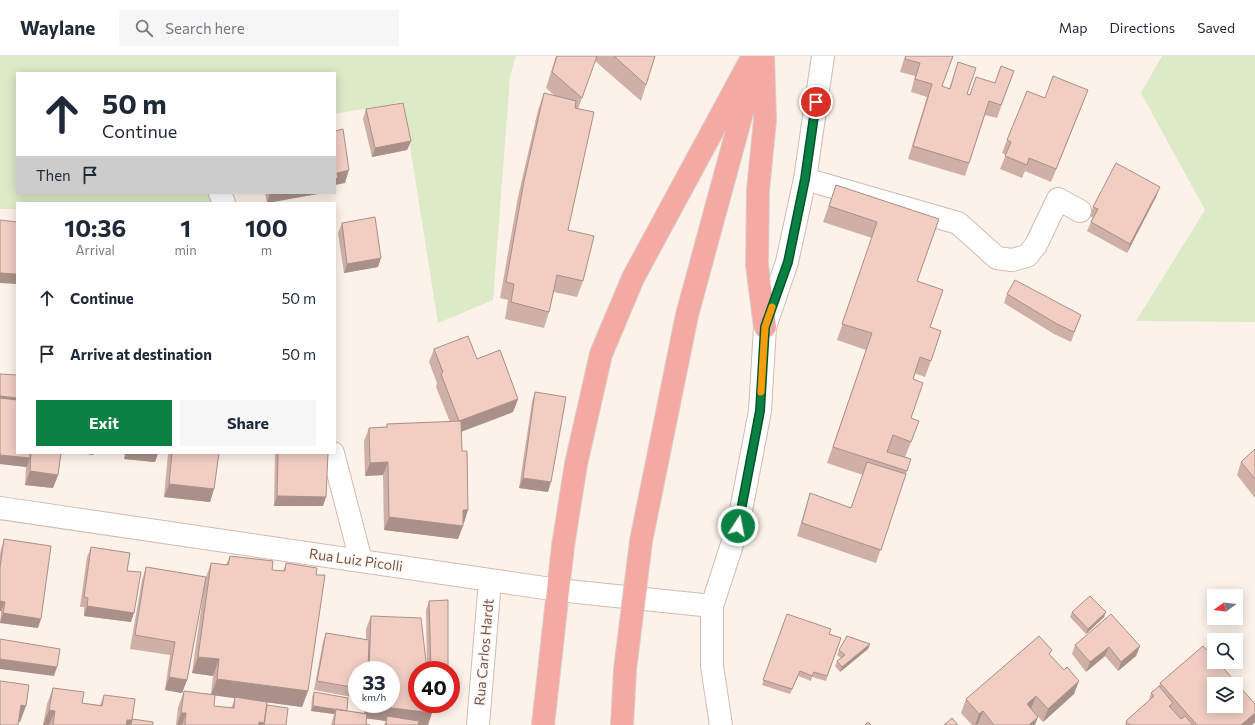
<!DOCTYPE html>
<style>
:root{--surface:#fff;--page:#f6f6f7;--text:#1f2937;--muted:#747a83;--line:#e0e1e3;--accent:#0b8043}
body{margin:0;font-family:Commissioner,sans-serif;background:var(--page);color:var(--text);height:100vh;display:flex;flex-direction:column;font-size:15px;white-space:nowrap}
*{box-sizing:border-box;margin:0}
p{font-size:13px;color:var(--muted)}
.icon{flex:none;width:22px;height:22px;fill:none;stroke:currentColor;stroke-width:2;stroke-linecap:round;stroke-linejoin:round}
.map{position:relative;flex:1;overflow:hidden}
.details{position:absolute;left:16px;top:146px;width:320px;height:252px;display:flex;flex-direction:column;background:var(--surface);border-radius:0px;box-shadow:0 2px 10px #0003}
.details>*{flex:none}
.hud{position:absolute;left:16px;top:16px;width:320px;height:122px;border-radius:0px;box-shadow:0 2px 10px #0003;background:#fff;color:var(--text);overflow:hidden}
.needle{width:26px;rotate:256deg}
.controls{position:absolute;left:1207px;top:533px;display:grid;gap:8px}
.controls a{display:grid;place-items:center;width:36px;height:36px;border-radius:0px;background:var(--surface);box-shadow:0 2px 10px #0003;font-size:20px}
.speed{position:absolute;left:348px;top:605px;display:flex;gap:8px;font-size:20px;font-weight:700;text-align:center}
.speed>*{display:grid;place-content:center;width:52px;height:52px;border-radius:50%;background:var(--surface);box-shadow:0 2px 10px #0003;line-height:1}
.speed small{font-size:10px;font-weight:400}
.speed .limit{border:6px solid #d22;background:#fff;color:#111}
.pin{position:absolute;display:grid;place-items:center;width:34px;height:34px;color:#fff;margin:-17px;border:2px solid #fff;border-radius:50%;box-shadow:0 1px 4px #0007}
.me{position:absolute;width:44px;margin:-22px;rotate:11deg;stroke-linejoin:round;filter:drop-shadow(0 0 3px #0008)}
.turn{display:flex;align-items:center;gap:14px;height:84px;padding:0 20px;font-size:18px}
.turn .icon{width:52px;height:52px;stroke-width:2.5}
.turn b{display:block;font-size:28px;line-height:34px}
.then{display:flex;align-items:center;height:38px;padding:0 20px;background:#0003;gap:8px;font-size:15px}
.eta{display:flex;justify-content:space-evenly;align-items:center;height:68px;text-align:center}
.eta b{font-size:24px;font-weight:700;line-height:28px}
.cta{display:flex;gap:8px;margin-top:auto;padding:8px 20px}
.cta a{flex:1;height:46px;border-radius:0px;background:var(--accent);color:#fff;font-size:16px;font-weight:700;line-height:46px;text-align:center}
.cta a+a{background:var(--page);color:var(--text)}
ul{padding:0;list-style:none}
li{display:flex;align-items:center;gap:12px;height:56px;padding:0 20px}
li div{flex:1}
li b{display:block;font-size:15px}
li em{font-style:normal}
header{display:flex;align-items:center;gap:24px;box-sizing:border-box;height:56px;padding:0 20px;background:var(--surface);border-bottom:1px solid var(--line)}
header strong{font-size:19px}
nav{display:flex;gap:22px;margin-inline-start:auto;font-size:14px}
.search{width:280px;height:36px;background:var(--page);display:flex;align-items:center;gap:10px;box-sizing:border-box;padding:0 14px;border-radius:0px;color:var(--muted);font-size:15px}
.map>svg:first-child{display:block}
.green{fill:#dceac8}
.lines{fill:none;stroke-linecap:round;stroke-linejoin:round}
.minor-casing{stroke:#d1bbb2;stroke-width:24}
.highway-casing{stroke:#d9cfcd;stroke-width:24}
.minor{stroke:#fff;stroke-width:22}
.highway{stroke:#f4aaa3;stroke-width:22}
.highway-bridge-casing{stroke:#d9cfcd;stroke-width:24;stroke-linecap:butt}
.highway-bridge{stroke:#f4aaa3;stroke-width:22}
.wall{fill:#cfb0a7;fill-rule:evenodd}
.shaded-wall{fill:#a99088}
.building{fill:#f1cdc2;stroke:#a99088;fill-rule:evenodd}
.route-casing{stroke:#07532c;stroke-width:10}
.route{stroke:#0b8043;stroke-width:7}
.slow{stroke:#f59e0b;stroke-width:7}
.labels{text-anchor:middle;stroke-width:3;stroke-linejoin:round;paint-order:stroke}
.street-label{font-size:14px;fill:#77554d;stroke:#fff7f1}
</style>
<header>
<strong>Waylane</strong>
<div class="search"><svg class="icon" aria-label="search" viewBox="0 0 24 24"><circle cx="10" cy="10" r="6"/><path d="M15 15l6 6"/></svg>Search here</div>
<nav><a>Map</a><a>Directions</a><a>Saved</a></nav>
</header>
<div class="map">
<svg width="1255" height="669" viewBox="0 0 1255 669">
<rect width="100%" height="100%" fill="#fcf2ea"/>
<path class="green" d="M0 0H516L510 21 493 244 438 267 403 46 335 58V17H17V137H211L215 147H17V153H0Z
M1162 0H1255V266L1136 265 1205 154 1141 37Z"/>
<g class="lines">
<defs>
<path id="minor" d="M805 123 958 167 997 202 1012 204 1027 200 1036 189 1058 143 1080 155
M220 137 224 147
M333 397 361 505
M0 452 558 534 712 550
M478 669 490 524
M721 669 712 610V550L738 470 760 355 765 271 787 206 805 123 823 0"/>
<path id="highway" d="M763 0 765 64 758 134 757 209 765 271
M641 485 687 259 752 20
M543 669 563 490 576 408 601 298 633 222 753 0
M622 669 625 614"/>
</defs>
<use href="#minor" class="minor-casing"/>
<use href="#highway" class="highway-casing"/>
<use href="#minor" class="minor"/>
<use href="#highway" class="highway"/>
<defs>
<path id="highway-bridge" d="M625 614 641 485"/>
</defs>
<use href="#highway-bridge" class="highway-bridge-casing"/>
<use href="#highway-bridge" class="highway-bridge"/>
</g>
<path class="wall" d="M556 0H655L646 29 641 45 595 5 578 53 568 174 583 225 577 241 554 236 549 256 544 272 505 263 508 244 500 242 518 141 538 54 544 37 555 40 546 32Z
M905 0H953L942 30 949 33 958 6 967 38 970 39 976 21 995 27 1014 15 997 62 985 59 965 120 908 103 927 41 911 36 915 20 900 16Z
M1045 42 1083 47 1051 126 1025 115 1022 122 1000 113 1006 99 1002 97 1007 84Z
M366 53 411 85 407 94 372 101 363 63Z
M836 129 939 163 917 225 930 271 931 305 925 321 914 317 913 323 911 362V386L905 401 911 403 876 507 797 480 806 450 810 437 851 452 863 419 827 407 866 294 837 284 872 182 823 166Z
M265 137H323L267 147Z
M1156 141 1127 197 1087 175 1091 166 1093 162 1090 160 1093 151Z
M342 167 378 211 344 217 338 177Z
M1007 238 1081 259 1071 286 1054 278 1004 247Z
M434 293 477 303 518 343 513 356 461 376 464 467H463L458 483 384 474 383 419 365 420 364 385 369 372 386 371 387 368 450 366 436 331 437 327 429 306Z
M0 318 17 397H61L58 419 53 432 25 429 26 411 0 408Z
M535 336 548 436 519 432 532 346Z
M1255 393V442L1237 419 1241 406Z
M125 397H158L155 406 124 403Z
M168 397H219L214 433 210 446 164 441Z
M275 397H328L323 450H274Z
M4 483 38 572 0 567 1 555H0V498L1 493Z
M91 491 127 515 131 566 84 560V551H80L87 501Z
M230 500 272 514 283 515 286 507 308 635 302 651 267 646 266 652 267 649 286 669H263V668V669H176L178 651 184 635 211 638 213 620 192 617 204 532 187 624 182 637 165 634 170 599 130 593 142 524 146 511 206 521 211 507 226 509ZM215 639 235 642 231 652 214 650Z
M429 545 448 614H427L426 554Z
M1072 556 1104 561 1086 578 1070 561Z
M787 558 829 578 841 582 826 625 812 621 811 625 798 620 790 638 762 629Z
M371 560 417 648 445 652H432L428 669H384L386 665 367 662 366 668 370 669H331L334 658 311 655 312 641 314 636 347 655 364 657V648H391V614H357V642L314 634 323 586 326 577 366 584V573Z
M870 588 868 593 840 616 835 610 837 605 841 602 837 599 839 594Z
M1075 589 1140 590 1136 600 1118 615 1105 600 1086 616 1072 598Z
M1050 599 1074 638 1043 666 1031 653 1035 669H978V668L977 669H972L961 657 966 643Z
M1160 627 1255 648V666L1252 669H1125L1126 665 1149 644 1151 637 1159 630Z
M53 632 82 647 100 649 104 639 132 663 153 669H43L47 648Z"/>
<path class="shaded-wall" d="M1088 34 1083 47 1051 126 1056 113Z
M411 85 407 94 372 101 375 92Z
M349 114 345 127 335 129V130V123L337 117Z
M1160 131 1156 141 1127 197 1130 188Z
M270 137H323L267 147Z
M381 202 378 211 344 217 347 208Z
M0 217 17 218V228L0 227Z
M0 340 17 342V348L0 345Z
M518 343 513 356 455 378 459 365Z
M80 397H94L93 399Z
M126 397H158L155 406 124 403Z
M0 399 30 402 27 411 0 408Z
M388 406 383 419 365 420 370 407Z
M30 415 58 419 53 432 25 429Z
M523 422 551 426 548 436 519 432Z
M169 428 214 433 210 446 164 441Z
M277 440 326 441 323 450H274Z
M463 454H468L464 467H458Z
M389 461 463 470 458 483 384 474Z
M0 545 5 546 1 555H0Z
M87 550 134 557 131 566 84 560Z
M1106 556 1104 561 1086 578 1088 573Z
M3 557 41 563 38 572 0 567Z
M870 588 868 593 840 616 842 611Z
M1140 590 1136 600 1118 615 1121 606Z
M1109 591 1105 600 1086 616 1090 606Z
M198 601 219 603 213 620 192 617Z
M0 603 57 611 54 620 0 613Z
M169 621 187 624 182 637 165 634Z
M217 623 308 635 302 651 211 639Z
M1079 625 1074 638 1043 666 1048 653Z
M1036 640 1031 653 1022 661 1027 648Z
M430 648H447L445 652H428Z
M21 649 26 650 20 666 15 665Z
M368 649 432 657 428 669H419L387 665V660L386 665 363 662Z
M313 650 347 655 336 653 334 658 311 655Z
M49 654 55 655 49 669H43Z
M983 655 978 668 975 669 979 658Z
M181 657H186L182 669H177Z
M1255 657V666L1252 669H1241Z
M1038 661 1035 669H1029Z
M127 664H132L130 669H125Z
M259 666 264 667 263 669H258Z"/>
<path class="building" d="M557 0H597L582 42 552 16Z
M614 0H655L646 29Z
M906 0H953L942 30 950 33 958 6 976 12 967 38 970 39 976 21 995 27 1001 10 1014 15 1001 49 989 45 969 107 913 90 932 28 915 23 920 7 905 3Z
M1053 20 1088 34 1056 113 1029 102 1027 109 1005 100 1011 86 1007 84 1027 35 1045 42Z
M544 37 576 45 575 52 594 56 568 174 594 180 583 225 557 219 549 256 511 246 514 228 506 226 524 125Z
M403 47 411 85 375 92 366 53Z
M343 73 349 114 337 117 338 122 335 123V75Z
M1116 107 1160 131 1130 188 1091 166 1098 153 1093 151Z
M836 129 939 163 917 225 943 234 930 271 941 275 931 305 920 301 913 323 923 327 911 362 919 365 911 386 893 379 887 396 911 403 907 415 833 391 872 277 842 268 877 166 829 150Z
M375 161 381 202 347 208 342 167Z
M0 164 17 166V218L0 217Z
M1015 224 1081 259 1074 276 1057 268 1007 238Z
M468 280 477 303 500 294 518 343 459 365 441 318 443 316 434 293Z
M0 318 17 319V342L0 340Z
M535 336 566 341 551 426 523 422Z
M0 342 17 344V397H30V402L0 399Z
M461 365 462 395H467L468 454H463V470L389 461 388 406 370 407 369 372 387 371V368Z
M1255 393V423L1241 406Z
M31 397H61L58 419 30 415Z
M172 397H219L214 433 169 428Z
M278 397H328L326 441 277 440Z
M867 406 906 418 881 494 802 467 810 437 851 452Z
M4 483 51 490 41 563 3 557 5 546 0 545V512Z
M91 491 130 497 127 515 141 516 134 557 87 550 88 542 84 541Z
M230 500 273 505 272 514 285 515 286 507 317 512 316 519H325L308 635 217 623 219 603 198 601 211 507 228 509Z
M146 511 206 521 187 624 169 621 175 586 135 579Z
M1090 540 1106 556 1088 573 1072 556Z
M448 544V614H431L429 545Z
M787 558 831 573 829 578 841 582 827 620 814 616 812 620 800 615 792 633 763 624Z
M1111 558 1140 590 1121 606 1109 591 1090 606 1075 589Z
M371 560 421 562 427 614H417V648H431L432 657 368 649V648H391V614H369Z
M326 577 369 584 368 614H357V632L317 625Z
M847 580 870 588 842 611 837 605 845 599 839 594Z
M1039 580 1052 594 1049 598 1064 614 1067 611 1079 625 1048 653 1036 640 1027 648 1038 661 1029 669H994L983 655 979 658 966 643Z
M0 583 60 593 57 611 0 603Z
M1203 590 1214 602V606H1218L1255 648V657L1241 669H1197L1160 627ZM1214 628H1236V650H1214Z
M0 625 29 629 26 650 21 649 18 669H0Z
M1159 630 1173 647 1169 650 1181 663 1185 660 1193 669H1130L1126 665 1154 640 1151 637Z
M53 632 84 636 82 647 102 650 104 639 135 643 132 664H127L126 669H53L55 655 49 654Z
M184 635 215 639 214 650 234 652 235 641 267 646 264 667 259 666V669H185L186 657H181Z
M314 636 348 642 347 655 313 650Z
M267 649 288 652 286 669H264Z
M336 653 367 658 366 668 370 669H334Z
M387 660 419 665 418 669H386Z
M952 662 958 669H944Z
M132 663 153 666V669H131Z
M868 666 871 669H865Z"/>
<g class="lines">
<defs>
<path id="route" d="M738 470 760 355 765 271 788 206 805 123 816 46"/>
</defs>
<use href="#route" class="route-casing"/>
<use href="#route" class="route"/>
<path class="slow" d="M761 336 765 271 772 251"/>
</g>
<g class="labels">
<g class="street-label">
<text transform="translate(356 504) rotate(8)" y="5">Rua Luiz Picolli</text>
<text transform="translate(484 596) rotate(-85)" y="5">Rua Carlos Hardt</text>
</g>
</g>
</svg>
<div class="controls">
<a><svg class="needle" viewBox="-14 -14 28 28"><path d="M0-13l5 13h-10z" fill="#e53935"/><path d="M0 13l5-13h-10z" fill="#747a83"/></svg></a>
<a><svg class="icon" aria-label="search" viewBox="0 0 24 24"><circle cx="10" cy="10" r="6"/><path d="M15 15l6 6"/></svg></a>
<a><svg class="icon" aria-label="layers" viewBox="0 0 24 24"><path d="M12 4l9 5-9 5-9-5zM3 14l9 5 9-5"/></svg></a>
</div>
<div class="speed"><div>33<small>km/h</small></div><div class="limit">40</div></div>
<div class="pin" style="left:816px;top:46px;background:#d93025"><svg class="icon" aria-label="arrive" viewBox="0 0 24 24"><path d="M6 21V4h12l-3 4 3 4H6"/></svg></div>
<svg class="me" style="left:738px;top:470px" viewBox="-20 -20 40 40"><circle r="17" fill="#0b8043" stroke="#fff" stroke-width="3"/><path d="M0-11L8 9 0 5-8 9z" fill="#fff"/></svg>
<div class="hud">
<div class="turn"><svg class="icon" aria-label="ahead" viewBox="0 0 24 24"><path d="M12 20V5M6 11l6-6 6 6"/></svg><div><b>50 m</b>Continue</div></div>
<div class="then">Then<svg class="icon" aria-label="arrive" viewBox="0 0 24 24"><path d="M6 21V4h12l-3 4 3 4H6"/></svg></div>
</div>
<section class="details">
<div class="eta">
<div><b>10:36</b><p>Arrival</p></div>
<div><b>1</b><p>min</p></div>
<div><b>100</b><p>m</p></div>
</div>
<ul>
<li><svg class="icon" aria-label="ahead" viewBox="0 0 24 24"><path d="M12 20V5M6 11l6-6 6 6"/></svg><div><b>Continue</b></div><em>50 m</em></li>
<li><svg class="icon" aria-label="arrive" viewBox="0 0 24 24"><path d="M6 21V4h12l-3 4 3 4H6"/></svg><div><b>Arrive at destination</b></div><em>50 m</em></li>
</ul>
<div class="cta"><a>Exit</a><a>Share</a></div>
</section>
</div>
